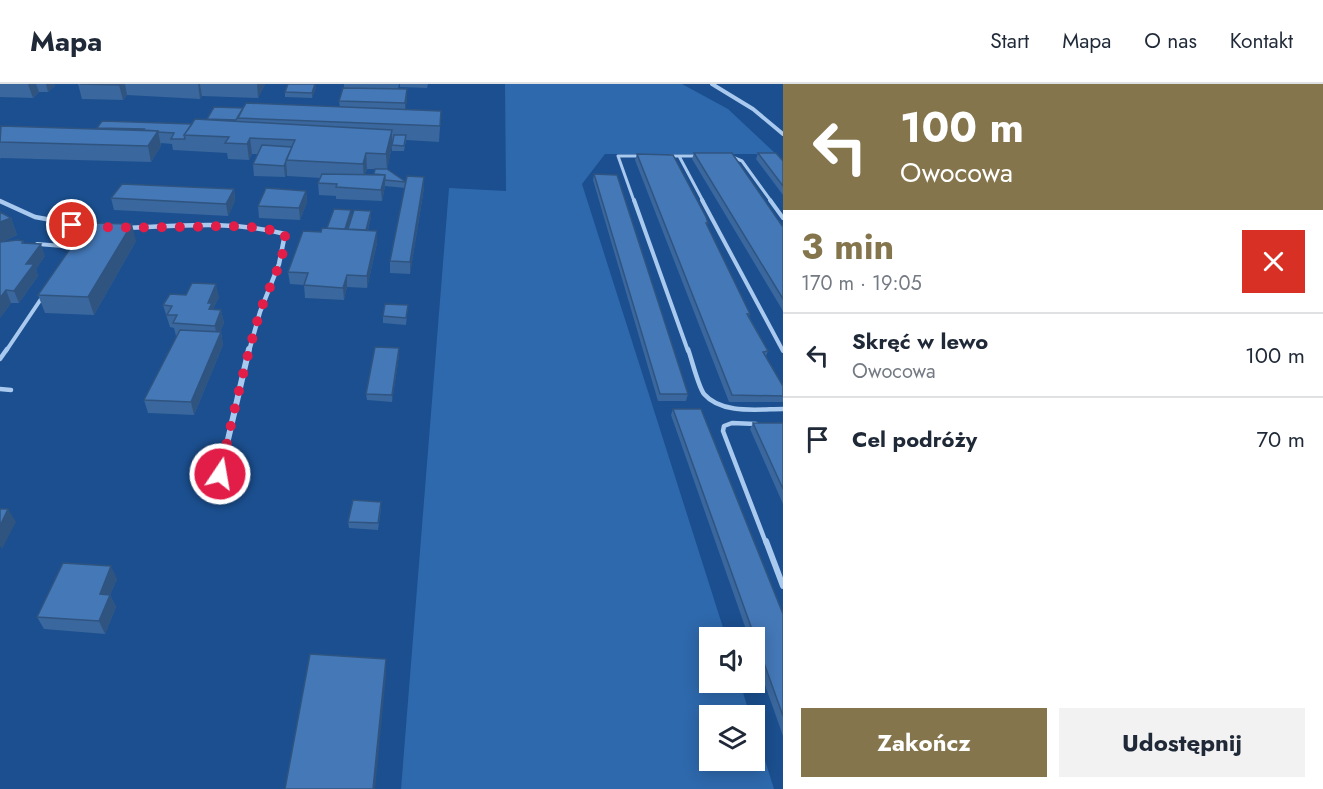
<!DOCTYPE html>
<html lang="pl">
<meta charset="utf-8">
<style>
:root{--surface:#fff;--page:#f2f2f3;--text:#1f2937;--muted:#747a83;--line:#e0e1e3;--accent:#84754c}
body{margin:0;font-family:Jost,sans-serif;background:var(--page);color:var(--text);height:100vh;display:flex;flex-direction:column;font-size:22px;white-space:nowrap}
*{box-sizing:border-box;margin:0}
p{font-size:20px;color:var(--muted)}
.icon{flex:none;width:33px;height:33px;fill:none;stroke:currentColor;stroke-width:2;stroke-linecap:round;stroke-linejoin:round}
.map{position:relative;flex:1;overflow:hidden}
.sheet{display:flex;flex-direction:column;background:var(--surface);width:540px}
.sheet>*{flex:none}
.guide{background:#84754c;color:#fff;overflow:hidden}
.fabs{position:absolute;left:699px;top:543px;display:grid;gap:12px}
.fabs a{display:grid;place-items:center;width:66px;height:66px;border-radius:0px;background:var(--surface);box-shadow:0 3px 15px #0003;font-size:30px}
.pin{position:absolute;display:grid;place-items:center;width:51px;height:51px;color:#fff;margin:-26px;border:3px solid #fff;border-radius:50%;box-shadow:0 2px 6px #0007}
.me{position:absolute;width:66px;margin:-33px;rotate:12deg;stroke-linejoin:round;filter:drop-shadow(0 0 4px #0008)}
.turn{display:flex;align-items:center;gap:21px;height:126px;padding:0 18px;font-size:27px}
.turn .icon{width:78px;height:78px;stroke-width:2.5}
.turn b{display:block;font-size:42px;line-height:51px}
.round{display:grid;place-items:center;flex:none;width:63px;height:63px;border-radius:0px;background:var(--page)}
.summary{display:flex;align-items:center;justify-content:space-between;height:102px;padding:0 18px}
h1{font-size:36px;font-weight:700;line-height:45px;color:var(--accent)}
.action{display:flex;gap:12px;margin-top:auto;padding:12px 18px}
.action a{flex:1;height:69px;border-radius:0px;background:var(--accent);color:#fff;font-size:24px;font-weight:700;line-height:69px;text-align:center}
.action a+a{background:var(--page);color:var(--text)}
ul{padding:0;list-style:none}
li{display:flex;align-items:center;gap:18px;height:84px;padding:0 18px;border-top:2px solid var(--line)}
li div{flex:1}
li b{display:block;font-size:22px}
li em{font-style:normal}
header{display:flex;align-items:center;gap:36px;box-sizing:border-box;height:84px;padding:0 30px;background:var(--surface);border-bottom:2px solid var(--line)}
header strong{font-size:28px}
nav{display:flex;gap:33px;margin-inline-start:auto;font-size:21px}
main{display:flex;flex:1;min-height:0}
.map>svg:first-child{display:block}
.green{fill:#2e69ad}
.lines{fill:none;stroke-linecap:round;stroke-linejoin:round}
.service-far3{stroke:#a9c9ee;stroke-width:3}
.service-far2{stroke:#a9c9ee;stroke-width:4}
.service-far1{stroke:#a9c9ee;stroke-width:4.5}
.service{stroke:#a9c9ee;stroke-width:6}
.minor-far2{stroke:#a9c9ee;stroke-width:4}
.minor-far1{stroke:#a9c9ee;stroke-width:4.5}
.minor{stroke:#a9c9ee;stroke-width:6}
.wall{fill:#3a679d;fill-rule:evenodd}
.shaded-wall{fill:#305480}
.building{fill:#4478b7;stroke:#305480;stroke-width:1.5}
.route{stroke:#e11d48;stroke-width:10;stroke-dasharray:0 18}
</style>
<header>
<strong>Mapa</strong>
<nav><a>Start</a><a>Mapa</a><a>O nas</a><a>Kontakt</a></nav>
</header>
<main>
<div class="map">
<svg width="783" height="705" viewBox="0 0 783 705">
<rect width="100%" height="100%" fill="#1b4f8f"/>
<path class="green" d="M505 0H682L728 25 776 70H605L582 100 726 553 710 554V598L740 599 750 631 710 632V676H754L755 644 774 705H401L449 104 506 107Z"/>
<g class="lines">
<path class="service-far3" d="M670 72H697
M679 72 703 117
M730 72 742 77 771 117
M634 117 618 72H640"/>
<path class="service-far2" d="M634 116 688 267
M702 116 783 267
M770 116 783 134
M37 160 76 163
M6 267 43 212"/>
<path class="service-far1" d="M688 265C692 276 698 302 704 310 722 331 760 325 783 325
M0 275 7 265
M0 305 11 306
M756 340 732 339 724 342 723 347 766 459"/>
<path class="service" d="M766 457 783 502"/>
<path class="minor-far2" d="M712 0 753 25 783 50"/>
<path class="minor-far1" d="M0 117 35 133 91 143
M125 144C179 142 232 136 285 150L279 180 260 228 249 267"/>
<path class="minor" d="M220 390 249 265"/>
</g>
<path class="wall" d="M0 0H54L55 2 48 8H39L33 14 0 13Z
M78 0H265L258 14 202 12 200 15 127 11 123 16 82 15Z
M342 0H399L398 5 407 16 405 25 441 27 439 58 406 56 404 67H392V62L387 85 406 98 424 93V104L410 190 390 189V177L405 104 385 102 382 117 336 115V112L319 111 318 99 321 94 287 92V89L285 93 254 92 253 80 258 70H252L249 76 228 75 227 69 173 66 172 60 161 59V62L151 78 1 74 0 75V58L97 45V44L192 40 207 36V35L243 24 340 23 339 17 344 4V0ZM367 85H375L374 90H365Z
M400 0H428L427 4 400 3Z
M316 3 312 14 285 13V8Z
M694 69 783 143V227L692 75Z
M758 69 783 77V111L756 75Z
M637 70 708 139 707 141 750 230 749 232 768 267 766 272 783 302V318H729L635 76Z
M594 90 688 310 686 317H658L593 96Z
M234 105 235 117 228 132 114 126 111 114Z
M306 107 307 118 300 136 259 134 258 122Z
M371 127V133L368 146 377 159 367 204 347 203 344 216 305 214 304 201 290 200 288 188 321 148 352 132Z
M0 128 11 134 17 151 2 158 23 157 24 159 45 172 36 185 38 192 19 219H11L0 234Z
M136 157 94 231 45 229 38 211Z
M219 213 213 225 221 226 224 239 220 248H221L223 261 194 331 148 329 144 316 177 252H176L174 244 170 243 163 221Z
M408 221 406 241 383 239V232Z
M399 264V271L392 318 367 316 366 310Z
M673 325 783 530V652L754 570V554H749L671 331Z
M753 339H783V420L750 345Z
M381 424 378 446 349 444 348 438Z
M117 495 110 511 116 523 105 550 44 545 37 533Z"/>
<path class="shaded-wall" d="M28 0H36L39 8 33 14Z
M46 0H54L55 2 48 8Z
M120 0H125L127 11 123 16 119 1Z
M198 0H200L202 12 200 15Z
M257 0H265L258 14Z
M315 0 316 3 312 14V9Z
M407 5V16L405 30V19Z
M392 46V62L387 86 386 70Z
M158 47 161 62 151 78 148 62Z
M250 54 252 70 249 76 247 60Z
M366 69 367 85 364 96 363 80Z
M286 78 287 89 285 93 284 82Z
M385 91V102L382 117 381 106Z
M424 93V104L410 190V178Z
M234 105 235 117 228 132 226 120Z
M306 107 307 118 300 136 299 124Z
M351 126 352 132 345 152V145Z
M371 127V133L366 153V147Z
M11 134 17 151 0 159V138Z
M132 140 136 157 94 231 88 213Z
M377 147V159L367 204V192Z
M41 160 45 172 36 185 38 192 19 219 14 207 26 180Z
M347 191V203L344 216 343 204Z
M216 200 219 213 213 225 211 238 208 219Z
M6 206 11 219 0 234V214Z
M221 226 224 239 217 255 215 242Z
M221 248 223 261 194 331 191 318Z
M399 264V271L392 318V311Z
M8 425 16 438 2 465 0 462V442Z
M111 482 117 495 110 511 116 523 105 550 99 537 100 510Z
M386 575V592L375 705H373Z"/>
<path class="building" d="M80 0H120L119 1Z
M288 0H315L312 9 285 8Z
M343 4 407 5 405 19 339 17Z
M246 19 441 27 440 42 238 34Z
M214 23 243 24 236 36 207 35Z
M195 35 392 46 386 70 366 69 363 80 286 76 295 56 250 54 247 60 225 59 229 53 184 51Z
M102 37 192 40 184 51 185 55H171L174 49 158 48V47L143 46 144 45 97 44Z
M1 42 158 47 148 62 0 58Z
M394 51H406L404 62 392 61Z
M262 61 292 63 284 82 253 80Z
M694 69H732L783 143V215Z
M758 69H776L783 77V102Z
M637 70 673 71 706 133 708 139H706L750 230H747L768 267 763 268 783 302V312L732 311Z
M375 85H387L406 98 385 96V91L374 90Z
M322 90 385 91 381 106 336 103 337 100 318 99Z
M594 90 617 91 688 310H660Z
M407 92 424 93 410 178 390 177Z
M122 100 234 105 226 120 111 114Z
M266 104 306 107 299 124 258 122Z
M334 125 351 126 345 145 327 144Z
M354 126 371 127 366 146 348 145Z
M0 128 11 134 0 138Z
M88 139 132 140 88 213 38 211Z
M322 144 377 147 367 192 347 191 343 204 304 201 308 189 288 188 303 147 321 148Z
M18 156 23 157 22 159 41 160 26 180H34L14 207 6 206 0 214V158Z
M192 199 216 200 208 219H212L209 225 221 226 215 242 173 239 177 231H167L172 222 163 221 170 210 186 211Z
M385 220 408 221 406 234 383 232Z
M180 246 221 248 191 318 144 316Z
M375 263 399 264 392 311 366 310Z
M673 325H701L783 530V632Z
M753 339H783V405Z
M353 416 381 418 378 439 348 438Z
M0 425H8L0 442Z
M63 479 111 482 100 510 110 511 99 537 37 533Z
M310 570 386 575 373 705H285Z"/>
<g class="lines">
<path class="route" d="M72 141C112 145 152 143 193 143 225 142 255 140 285 150 285 178 269 201 260 228 244 281 232 336 220 390"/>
</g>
</svg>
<div class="fabs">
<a><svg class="icon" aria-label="sound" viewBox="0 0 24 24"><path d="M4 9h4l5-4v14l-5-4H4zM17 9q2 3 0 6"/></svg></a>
<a><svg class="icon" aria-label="layers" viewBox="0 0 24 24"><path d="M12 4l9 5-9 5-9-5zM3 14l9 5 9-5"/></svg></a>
</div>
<div class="pin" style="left:72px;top:141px;background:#d93025"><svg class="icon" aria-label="arrive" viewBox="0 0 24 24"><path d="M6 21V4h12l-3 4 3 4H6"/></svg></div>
<svg class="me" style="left:220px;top:390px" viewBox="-20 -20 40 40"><circle r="17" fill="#e11d48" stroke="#fff" stroke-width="3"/><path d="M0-11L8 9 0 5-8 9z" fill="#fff"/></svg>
</div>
<section class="sheet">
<div class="guide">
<div class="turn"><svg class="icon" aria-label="left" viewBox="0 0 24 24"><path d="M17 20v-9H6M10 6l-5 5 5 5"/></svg><div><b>100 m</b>Owocowa</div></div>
</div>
<div class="summary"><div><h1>3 min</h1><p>170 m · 19:05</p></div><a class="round" style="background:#d93025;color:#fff"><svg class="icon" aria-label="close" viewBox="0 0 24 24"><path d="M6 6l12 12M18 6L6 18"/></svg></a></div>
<ul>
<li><svg class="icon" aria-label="left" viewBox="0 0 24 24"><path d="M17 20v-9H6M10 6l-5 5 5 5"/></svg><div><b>Skręć w lewo</b><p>Owocowa</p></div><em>100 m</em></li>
<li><svg class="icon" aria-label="arrive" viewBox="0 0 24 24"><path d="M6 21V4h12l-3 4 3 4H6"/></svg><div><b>Cel podróży</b></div><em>70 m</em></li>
</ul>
<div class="action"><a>Zakończ</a><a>Udostępnij</a></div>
</section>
</main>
